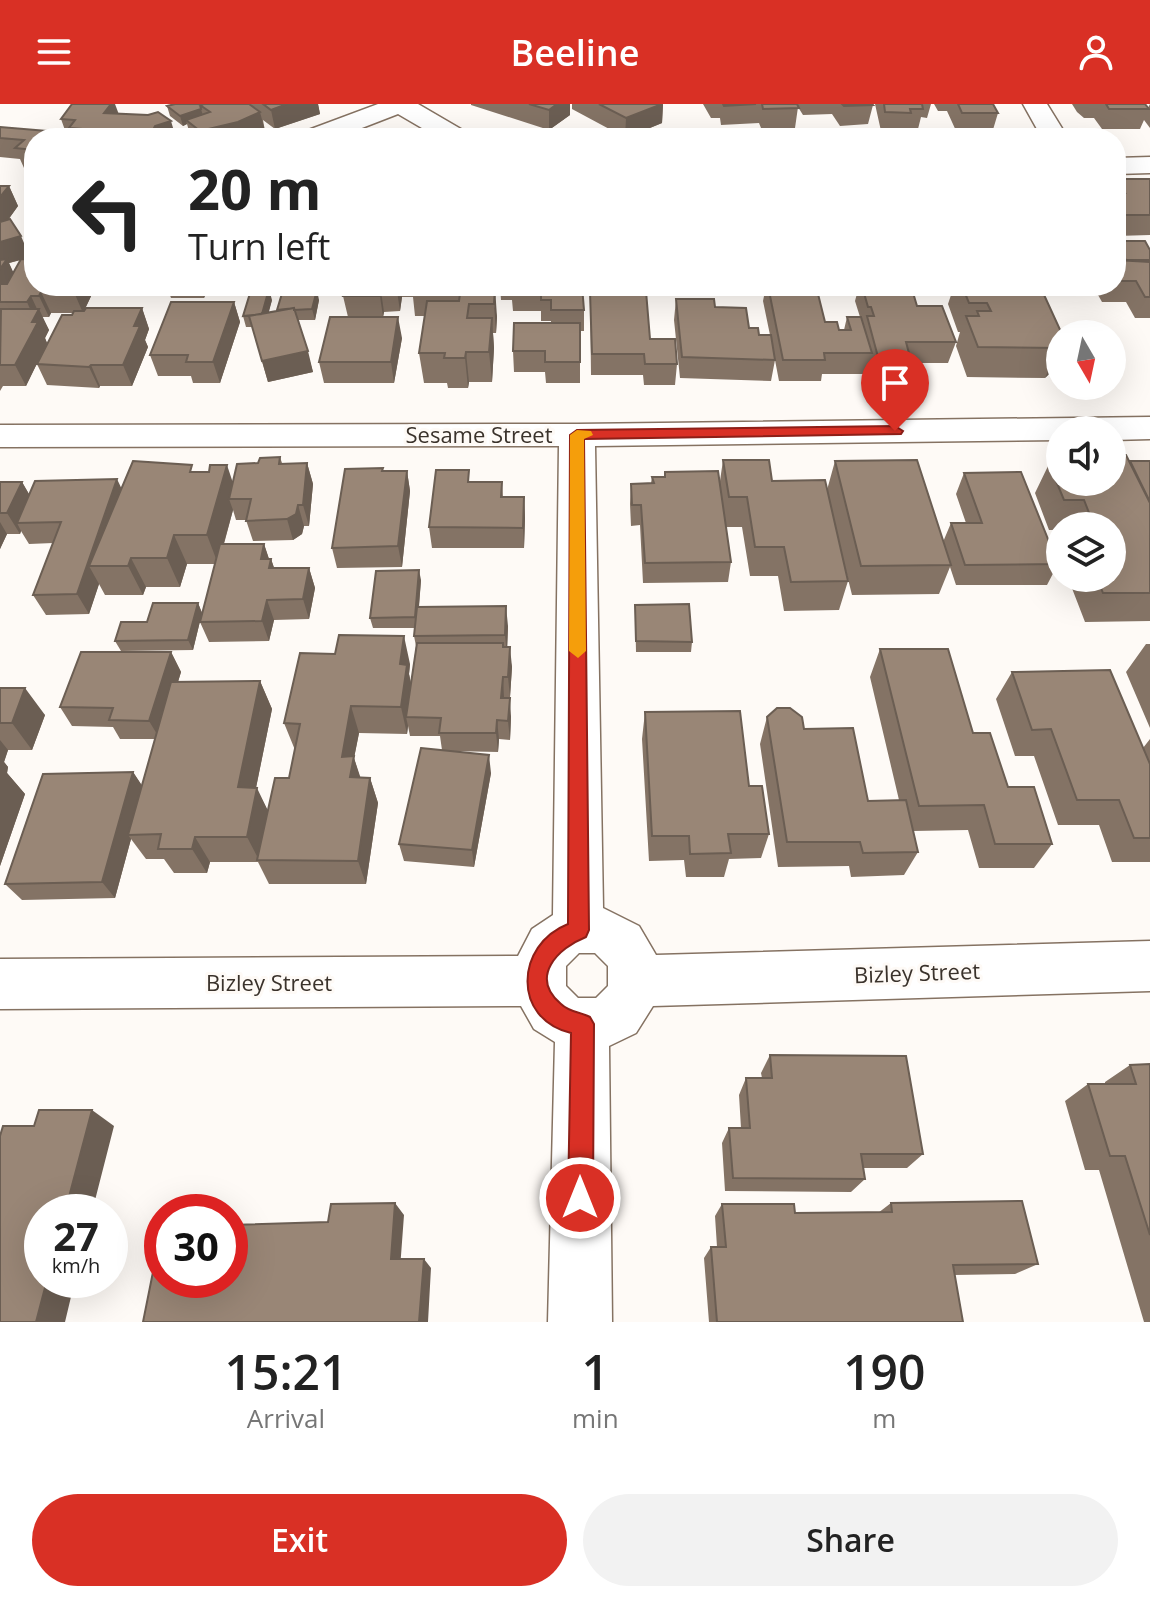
<!DOCTYPE html>
<style>
:root{--surface:#fff;--page:#f2f2f2;--text:#222;--muted:#767676;--accent:#d93025}
body{margin:0;font-family:"Open Sans",sans-serif;background:var(--page);color:var(--text);height:100vh;display:flex;flex-direction:column;font-size:30px;white-space:nowrap}
*{box-sizing:border-box;margin:0}
p{font-size:26px;color:var(--muted)}
.icon{flex:none;width:44px;height:44px;fill:none;stroke:currentColor;stroke-width:2;stroke-linecap:round;stroke-linejoin:round}
.map{position:relative;height:1218px;overflow:hidden}
.drawer{display:flex;flex-direction:column;background:var(--surface);flex:1}
.drawer>*{flex:none}
.top-card{position:absolute;left:24px;top:24px;width:1102px;height:168px;border-radius:32px;box-shadow:0 8px 32px #0002;background:#fff;color:var(--text);overflow:hidden}
.needle{width:52px;rotate:171deg}
.tools{position:absolute;left:1046px;top:216px;display:grid;gap:16px}
.tools a{display:grid;place-items:center;width:80px;height:80px;border-radius:50%;background:var(--surface);box-shadow:0 8px 32px #0002;font-size:40px}
.speed{position:absolute;left:24px;top:1090px;display:flex;gap:16px;font-size:40px;font-weight:700;text-align:center}
.speed>*{display:grid;place-content:center;width:104px;height:104px;border-radius:50%;background:var(--surface);box-shadow:0 8px 32px #0002;line-height:1}
.speed small{font-size:20px;font-weight:400}
.speed .limit{border:12px solid #d22;background:#fff;color:#111}
.pin{position:absolute;display:grid;place-items:center;width:68px;height:68px;color:#fff;margin:-82px -34px;border-radius:50% 50% 50% 0;rotate:-45deg;box-shadow:0 0 8px #0007}
.pin .icon{rotate:45deg}
.me{position:absolute;width:88px;margin:-44px;rotate:0deg;stroke-linejoin:round;filter:drop-shadow(0 0 6px #0008)}
.turn{display:flex;align-items:center;gap:28px;height:168px;padding:0 32px;font-size:36px}
.turn .icon{width:104px;height:104px;stroke-width:2.5}
.turn b{display:block;font-size:56px;line-height:68px}
.eta{display:flex;justify-content:space-evenly;align-items:center;height:136px;text-align:center}
.eta b{font-size:48px;font-weight:600;line-height:56px}
.primary-button{display:flex;gap:16px;margin-top:auto;padding:16px 32px}
.primary-button a{flex:1;height:92px;border-radius:48px;background:var(--accent);color:#fff;font-size:32px;font-weight:600;line-height:92px;text-align:center}
.primary-button a+a{background:var(--page);color:var(--text)}
header{display:flex;justify-content:space-between;align-items:center;height:104px;padding:0 32px;background:var(--accent);color:#fff;font-size:36px;font-weight:600}
.map>svg:first-child{display:block}
.lines{fill:none;stroke-linecap:round;stroke-linejoin:round}
.street-casing{stroke:#857262;stroke-width:3}
.street{fill:#fff;fill-rule:evenodd}
.wall{fill:#847365;fill-rule:evenodd}
.shaded-wall{fill:#6b5e53}
.building{fill:#998676;stroke:#6b5e53;stroke-width:2}
.route{fill:#d93025;stroke:#8d1f18;stroke-width:2}
.slow{fill:#f59e0b}
.labels{text-anchor:middle;stroke-width:6;stroke-linejoin:round;paint-order:stroke}
.street-label{font-size:22px;fill:#3a322b;stroke:#fefaf6}
</style>
<header><svg class="icon" aria-label="menu" viewBox="0 0 24 24"><path d="M4 6h16M4 12h16M4 18h16"/></svg>Beeline<svg class="icon" aria-label="person" viewBox="0 0 24 24"><circle cx="12" cy="8" r="4"/><path d="M4 21q1-7 8-7t8 7"/></svg></header>
<div class="map">
<svg width="1150" height="1218" viewBox="0 0 1150 1218">
<rect width="100%" height="100%" fill="#fefaf6"/>
<g class="lines">
<defs>
<path id="street" d="M378 0H418L466 28 470 34H439L398 10 336 34H299L303 28Z
M1023 0H1047L1068 34H1042Z
M1150 53V69L1116 70V54Z
M1150 313V335L1112 336V326H1060V336L595 342 603 804 639 822 656 851 1150 837V887L653 902 636 929 609 942 612 1218H548L555 938 534 925 521 902 0 905V855L518 852 532 825 553 811 559 342 0 343V321L577 320ZM579 849H595L608 862V882L596 894H578L566 882V862Z"/>
</defs>
<use href="#street" class="street-casing"/>
<use href="#street" class="street"/>
</g>
<path class="wall" d="M175 0H318L320 10 275 25 263 16 265 27 251 34H191L187 20 183 22 170 12 167 2Z
M471 0H570V11L549 26 471 1Z
M572 0H663L662 19 626 34 572 5Z
M703 0H872L873 1 868 20 840 22 832 10 803 11 798 3 795 24H761L759 19 721 21 720 14H711Z
M875 0H931L927 14 921 13 918 25 907 24 906 28 881 27Z
M934 0H993L998 9 992 29H957L947 7H938Z
M1072 0H1145L1148 4 1150 0V24L1144 16 1140 25H1102L1094 14H1084L1077 8Z
M118 10 176 34H34V65L24 64 20 55 0 53V23L66 29 61 15Z
M1116 75H1150V131L1116 132Z
M0 82H9L18 102 8 116 30 153 22 155 93 188 84 207 142 204 149 225 145 236 148 243 132 282H100L99 284 47 281 37 260 45 243 26 282H3L0 287ZM21 156 13 169 9 159ZM51 209H73L47 239 45 234 49 226 42 213H49Z
M1116 137 1150 146V214H1135L1126 198H1102L1093 182H1116Z
M209 182 204 194H171L167 183Z
M346 182H490L497 213 496 229H493L494 244 492 278H469L468 284H448L447 279H424L419 249 425 212H415L413 193H402L400 207 384 208 383 213H348L343 192Z
M500 182H582L584 206V227H580V279H546L545 268H514L513 247 551 219V217H541V207H513L512 196H501Z
M766 182H816L825 218 839 226H844L847 213H860L855 197 859 182H911L917 202 956 238 948 259H908L904 274H872L868 260 866 270H822L821 277H779L775 256 771 277 680 274 674 216 676 195 715 203 749 224 759 231H770L763 197Z
M954 182H1040L1060 250 1052 267 1045 274 967 273 956 242 960 228H958L948 200Z
M590 188 650 235 677 260 675 281H644L643 271H591Z
M272 196 268 209 319 196 315 216H298L313 268 268 278 252 223H246L243 212Z
M234 198 240 218 220 279H193L191 272H158L150 251Z
M402 234 394 279H324L319 258Z
M280 353 282 359H307L313 380 309 422H304L302 430 293 436 253 437 246 416H236L233 406 224 440H264L269 455H271L274 464H309L315 484 309 515 274 516 269 537 209 538 200 518 215 460H187L180 483H146L143 491H105L99 480 89 510 46 511 33 491 53 439 29 440 21 427 20 430H7L0 445V378H22L29 390 121 385 195 368 233 378 258 359Z
M723 356 772 377 827 386 835 357 943 438 951 419H966L956 390 964 369 1058 460 1047 481H956L950 463 939 490 852 491 836 427 848 477 839 506 784 507 778 472H750L742 423H726L731 458 728 478 643 479 640 421 631 422 630 400 631 380 651 379 652 373H664L665 368 720 377Z
M1130 357H1150V517L1085 518 1068 474H1112V422H1060V426H1049L1035 389 1049 360 1060 378Z
M383 367H407L410 387 402 463 337 464 332 444Z
M471 378H502L503 393H524L525 414 524 444H432L429 423Z
M421 476 419 503 508 522 507 543 512 563 510 593H504V594L511 613 510 636 499 635 498 648 451 647 491 669 474 763 404 757 399 740 442 646 440 632H410L408 622 407 630 359 629 354 654 360 674H370L378 699 366 780H269L258 758H210L207 769H174L164 755H146L131 735 115 794 22 796 5 780 133 668 142 682 155 635H120L113 623 72 622 60 603 171 548 181 568 178 578 260 577 272 605 256 684 268 707 289 674 295 646 284 619 410 560 409 570 411 580 416 542 414 532 415 524H373L370 514Z
M198 499 202 509 193 546 121 547 115 537 147 518Z
M635 501 692 538 691 548H636Z
M1146 540H1150V624L1126 568Z
M880 545 973 629 1008 683 1052 740 1034 764H979L968 726 913 727 918 748 904 771 851 773 849 762 778 763 760 640 767 613 804 625 868 697 899 696 870 573Z
M1012 568 1143 644 1150 635V758H1112L1099 721H1058L1034 652H1015L996 595Z
M0 584 45 611 32 646H8L4 658 8 663 7 669 25 690 0 762Z
M645 608 749 682 769 730 761 754 729 755 724 773H686L684 756 649 757 642 635Z
M770 951 923 1050 907 1064H863L865 1075 851 1088 725 1087 722 1039 729 1024H741L739 991 746 974H762L761 969Z
M1150 960V1218H1144L1099 1066H1085L1065 997 1088 980H1105V978L1130 961Z
M891 1099 1038 1160 1015 1170 954 1171 963 1218H709L704 1154 711 1143H717L715 1112 722 1100 795 1109H878Z"/>
<path class="shaded-wall" d="M111 0H115L121 16 104 9Z
M287 0H318L320 10 275 25 271 6Z
M557 0H570V11L549 26V6Z
M663 0 662 19 625 34 626 14Z
M201 5 204 15 186 16 187 20 183 22 180 12Z
M260 8 265 27 251 34H202L200 27Z
M171 17 176 34H152L151 30 155 22Z
M9 82 18 102 5 120H0V93Z
M21 132 30 153 9 159 17 176 0 198V138Z
M77 182H91L93 188 83 209 74 188Z
M201 182H209L204 194 201 183Z
M397 182H401L402 193 400 207 397 187Z
M495 183 497 213 496 229 494 200Z
M269 185 272 196 265 223 262 212Z
M317 186 319 196 315 216 312 205Z
M381 187 384 208 383 213 380 192Z
M41 188 51 209 49 213 39 192Z
M31 192 38 207 39 205 49 226 45 234 47 239 26 282 15 261 34 214 27 198Z
M234 198 240 218 220 279 213 258Z
M142 204 149 225 145 236 148 243 132 282 123 261 134 222Z
M398 213 402 234 394 279 391 258Z
M492 214 494 244 492 278 489 248Z
M1060 242V250L1052 267 1045 274 1058 244Z
M308 247 313 268 268 278 262 257Z
M466 248 469 278 468 284 465 254Z
M91 261 100 282 99 284 89 263Z
M307 359 313 380 309 422 303 401Z
M227 361 237 391 229 395 233 406 218 460 207 431Z
M407 367 410 387 402 463 398 442Z
M117 375 127 396 89 462 99 480 89 510 77 490Z
M22 378 34 399 17 419 21 427 20 430 7 409Z
M524 393 525 414 524 444 523 424Z
M298 401 304 422 302 430 293 436 287 415Z
M0 418 7 430 0 445Z
M174 431 187 460 180 483 167 454Z
M264 440 270 458 271 455 278 475 261 455Z
M131 454 146 483 143 491 128 462Z
M309 464 315 484 309 515 303 495Z
M419 466 421 476 417 524 415 513Z
M267 496 274 516 269 537 262 517Z
M198 499 202 509 193 546 188 536Z
M506 502 508 522 507 551 505 531Z
M404 532 410 560 409 570 413 588 406 613 408 622 407 630 401 603 400 560Z
M510 543 512 563 510 593 508 573Z
M171 548 181 568 160 635 149 617Z
M503 573 504 593 503 613 501 594Z
M260 577 272 605 251 708 238 683Z
M25 584 45 611 32 646 12 619Z
M510 594 511 613 510 636 508 617Z
M351 602 359 629 354 654 362 678 359 699 342 653Z
M497 616 499 635 498 648 496 629Z
M0 636 8 646 4 658 8 663 7 669 25 690 0 762Z
M489 651 491 669 474 763 472 746Z
M133 668 145 686 128 731 131 735 115 794 102 778Z
M370 674 378 699 366 780 358 757Z
M257 684 269 709 260 758 247 733Z
M195 733 210 758 207 769 192 745Z
M92 1006 114 1022 92 1108H65Z
M395 1099 404 1111 400 1165 391 1155Z
M424 1155 431 1164 428 1218H419Z
M47 1176H75L65 1218H36Z"/>
<path class="building" d="M72 0H111L104 9 148 11 158 8 171 17 155 22 151 30 69 24 75 16 61 15Z
M175 0H203L200 1 201 5 180 12 167 2Z
M204 0H249L260 8 238 18 200 27 186 16 210 8 200 1Z
M263 0H287L271 6Z
M529 0H557L549 6Z
M599 0H662L626 14Z
M723 0H756L724 2Z
M762 0H797L799 4 763 5Z
M842 0H872L873 1 844 2Z
M884 0H922L923 5H910L911 9 885 8Z
M958 0H993L998 9H962Z
M1106 0H1145L1149 5H1109Z
M0 23 71 29 83 34H34V46L15 44 24 36 0 34Z
M1116 75H1150V111H1120L1116 106V99H1118L1116 96V89H1125Z
M0 82H9L0 93Z
M10 115 21 132 0 138V118Z
M1116 137H1145L1150 146V156H1126L1116 139Z
M7 155 0 165V156Z
M21 155 34 156V182H77L74 188H41L39 192H31L27 198H0V180H7Z
M1116 156 1150 158V193H1145L1136 177H1116Z
M346 182H397V187H381L380 192H343Z
M411 182H475L495 183 494 200H469L467 214H492L489 248H466L465 254H444L445 249H419L427 197H459L461 183Z
M512 182H582L584 206H551V196H541V186H512Z
M600 182H637L646 187 650 235H675L677 260H645L644 250H592L590 188Z
M768 182H816L825 218H837L839 226H851L847 213H861L872 249H824L825 256H783Z
M862 182H911L917 202H942L956 238H906L910 253H878L867 212H874L871 203H868Z
M962 182H1040L1062 230H1060V242L1058 244 978 243 966 212H979L977 207H991L987 199H969Z
M269 185 262 210 243 212 251 186Z
M283 186H317L312 205 294 206V204L277 206Z
M676 195H714L715 203 746 204 749 224H758L759 231H771L775 256 682 253Z
M171 198H234L213 258H186L188 251H150Z
M86 204H142L134 222H140L123 261H91L89 263 37 260 62 211H72L74 207H84Z
M294 204 308 247 262 257 249 212Z
M1 205H39L32 218H38L15 261H0Z
M330 213H398L391 258H319Z
M514 219H580V258H545V247H513Z
M1112 351H1126L1150 399V489H1103L1097 474H1112V422H1075L1074 419H1093L1084 396H1064L1049 360H1060V378H1112Z
M280 353 279 360 307 359 303 401H298L296 410 287 415 246 417 251 395H229L237 360 258 359 260 354Z
M723 356H769L772 377 825 376 848 477 791 478 784 443H755L747 393H729Z
M917 356 951 461 861 462 835 357Z
M133 357 192 361 190 368H209L210 361H227L207 431H174L167 454H131L128 462H89Z
M1130 357H1150V396H1149Z
M383 364 382 367H407L398 442 332 444 345 365Z
M436 366H469L468 378H502L501 393H524L523 424 429 423Z
M718 367 731 458 645 459 641 401H632L631 380 654 379 652 373H665V368Z
M1021 368 1058 460 965 461 951 419H982L964 369Z
M117 375 77 490 33 491 61 418 17 419 35 377Z
M0 378H22L7 409H0Z
M220 440H264L261 455H271L269 464H309L303 495 267 496 262 517 200 518Z
M419 466 415 513 370 514 376 467Z
M153 499H198L188 536 115 537 121 518H147Z
M689 500 692 538 636 537 635 501Z
M506 502 505 531 414 532 417 503Z
M339 531 404 532 400 560 407 561 401 603 351 602 342 653 354 652 350 673 370 674 358 757 257 756 275 674H289L300 620 284 619 300 549 335 550Z
M417 539H503V543H510L508 573H503L501 594H510L508 617 497 616 496 629H439L441 614 406 613Z
M880 545H948L973 629H990L1008 683H1034L1052 740H995L984 701 919 702Z
M81 548H171L149 617 109 616 113 604 60 603Z
M1110 566 1150 660V734H1134L1119 696H1077L1051 625 1032 626 1012 568Z
M260 577 238 683 257 684 247 733H195L192 745H158L161 730 128 731 171 578Z
M0 584H25L12 619H0Z
M777 604H790L802 613 804 625 853 624 868 697 906 696 918 748 863 749 860 738H787L767 613Z
M740 607 749 682H762L769 730H728L731 749 690 750 689 732H652L645 608Z
M421 644 489 651 472 746 399 740Z
M133 668 102 778 5 780 43 670Z
M770 951 906 952 923 1050H861L865 1075 733 1074 729 1024H750L746 974H772Z
M1150 960V1131L1125 1052H1110L1088 980H1136L1130 961Z
M39 1006H92L65 1108H42V1176H47L36 1218H0V1032L3 1022H34Z
M1022 1097 1038 1160 953 1161 963 1218H717L711 1143H726L722 1100H794L795 1109 892 1108 891 1099Z
M395 1099 391 1155H424L419 1218H143L162 1123V1176H230V1121L328 1118 331 1100Z"/>
<path class="route" d="M895 322 903 327 901 330 584 335 589 826 586 833C558 844 529 873 561 900 569 908 580 908 590 913L594 920 593 1094 589 1102 580 1106 572 1102 568 1094 571 929C512 915 515 841 568 820L570 331 577 326Z"/>
<path class="slow" d="M577 326 591 327 593 331 584 335 586 547 578 554 569 547 570 331Z"/>
<g class="labels">
<g class="street-label">
<text x="479" y="339">Sesame Street</text>
<text transform="translate(917 869) rotate(-2)" y="8">Bizley Street</text>
<text x="269" y="887">Bizley Street</text>
</g>
</g>
</svg>
<div class="tools">
<a><svg class="needle" viewBox="-14 -14 28 28"><path d="M0-13l5 13h-10z" fill="#e53935"/><path d="M0 13l5-13h-10z" fill="#767676"/></svg></a>
<a><svg class="icon" aria-label="sound" viewBox="0 0 24 24"><path d="M4 9h4l5-4v14l-5-4H4zM17 9q2 3 0 6"/></svg></a>
<a><svg class="icon" aria-label="layers" viewBox="0 0 24 24"><path d="M12 4l9 5-9 5-9-5zM3 14l9 5 9-5"/></svg></a>
</div>
<div class="speed"><div>27<small>km/h</small></div><div class="limit">30</div></div>
<div class="pin" style="left:895px;top:327px;background:#d93025"><svg class="icon" aria-label="arrive" viewBox="0 0 24 24"><path d="M6 21V4h12l-3 4 3 4H6"/></svg></div>
<svg class="me" style="left:580px;top:1094px" viewBox="-20 -20 40 40"><circle r="17" fill="#d93025" stroke="#fff" stroke-width="3"/><path d="M0-11L8 9 0 5-8 9z" fill="#fff"/></svg>
<div class="top-card">
<div class="turn"><svg class="icon" aria-label="left" viewBox="0 0 24 24"><path d="M17 20v-9H6M10 6l-5 5 5 5"/></svg><div><b>20 m</b>Turn left</div></div>
</div>
</div>
<section class="drawer">
<div class="eta">
<div><b>15:21</b><p>Arrival</p></div>
<div><b>1</b><p>min</p></div>
<div><b>190</b><p>m</p></div>
</div>
<div class="primary-button"><a>Exit</a><a>Share</a></div>
</section>
